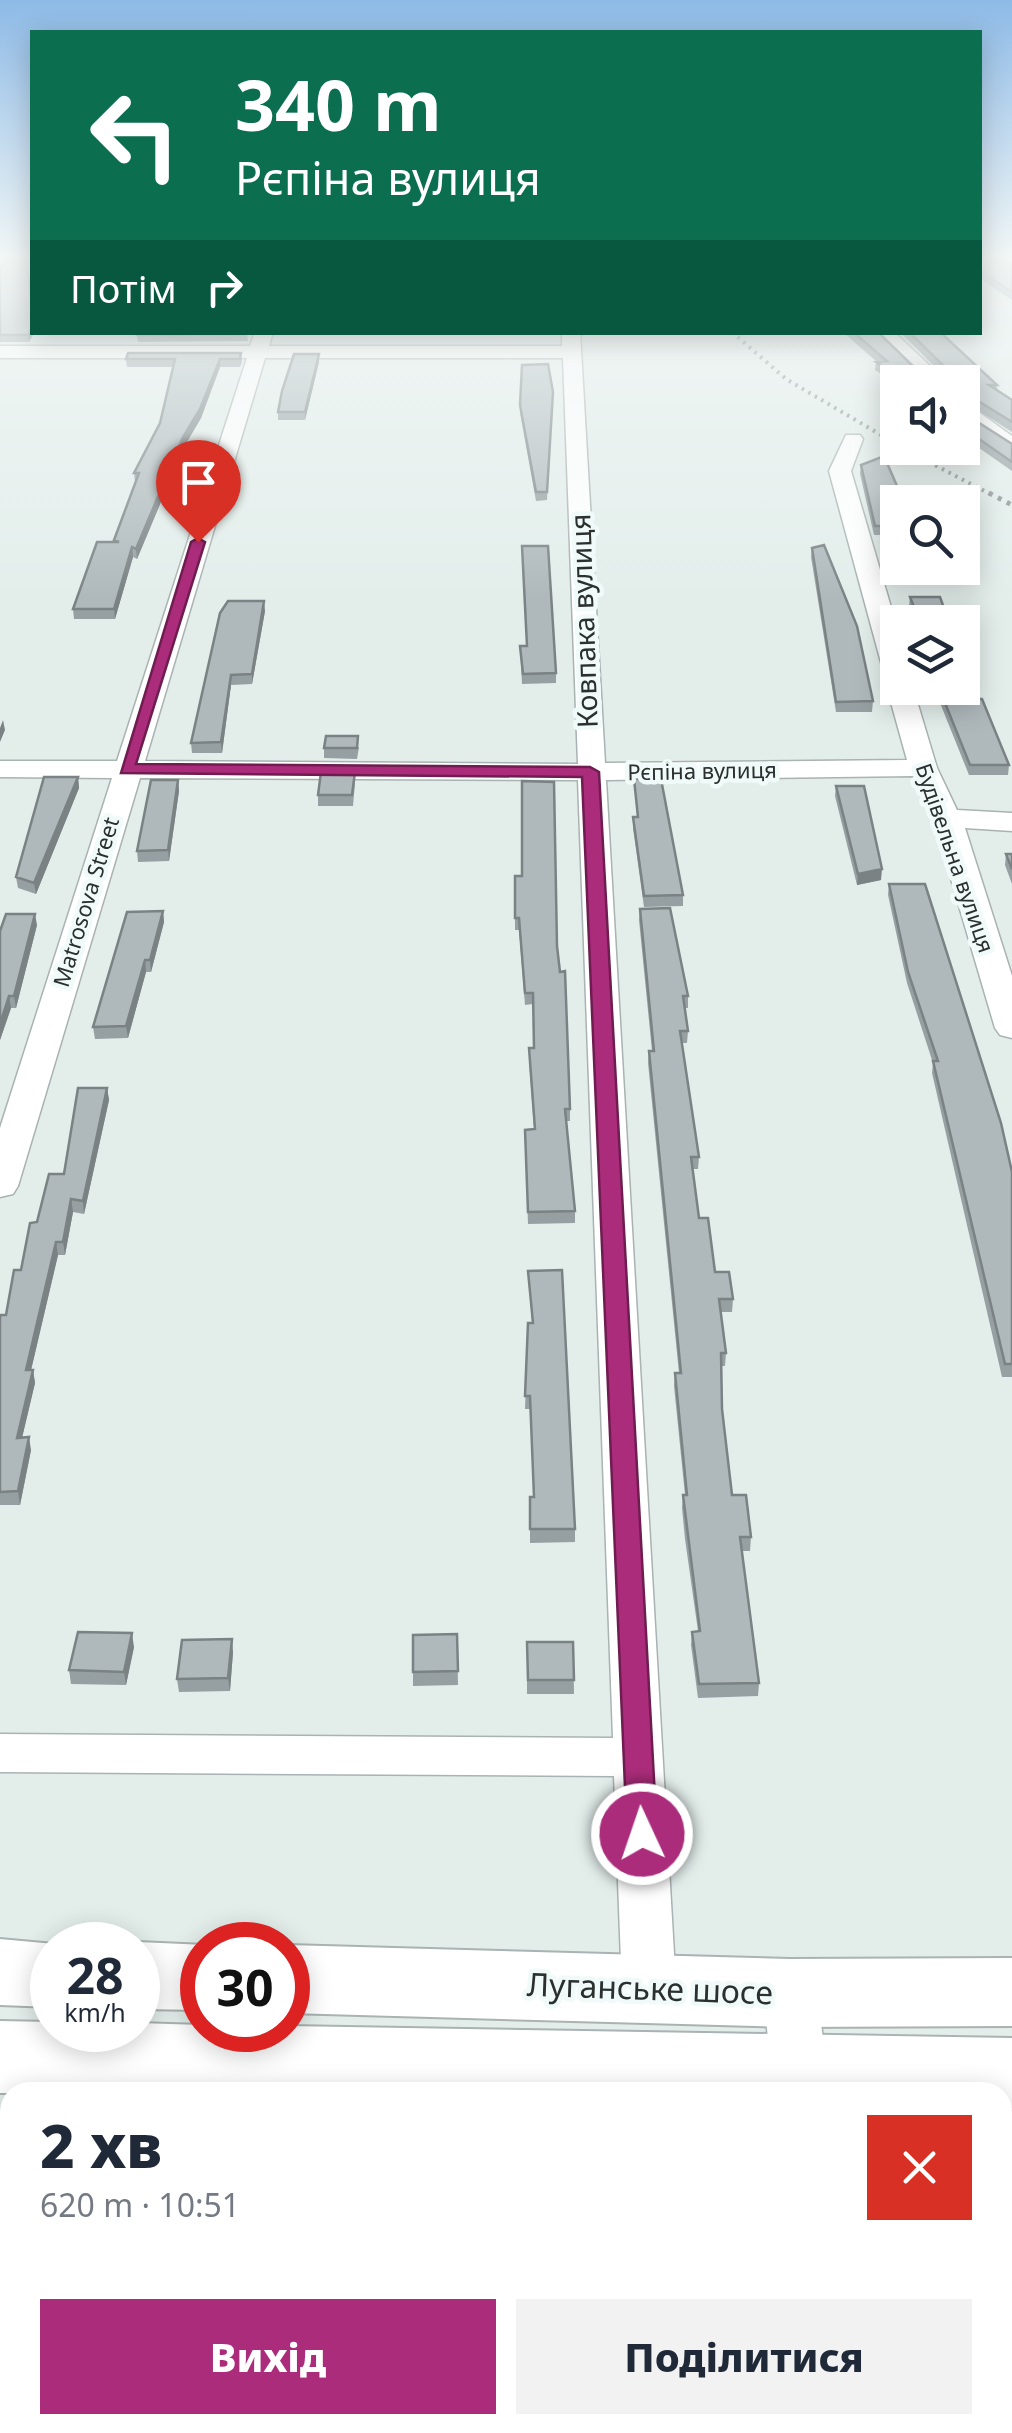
<!DOCTYPE html>
<html lang="uk">
<meta charset="utf-8">
<style>
:root{--surface:#fff;--page:#f2f2f3;--text:#1f2937;--muted:#747a83;--accent:#ab2c7b}
body{margin:0;font-family:"Noto Sans",sans-serif;background:var(--page);color:var(--text);height:100vh;display:flex;flex-direction:column;font-size:38px;white-space:nowrap}
*{box-sizing:border-box;margin:0}
p{font-size:32px;color:var(--muted)}
.icon{flex:none;width:55px;height:55px;fill:none;stroke:currentColor;stroke-width:2;stroke-linecap:round;stroke-linejoin:round}
.map{position:relative;flex:1;overflow:hidden}
.panel{position:absolute;left:0px;top:2082px;width:1012px;height:352px;display:flex;flex-direction:column;background:var(--surface);border-radius:30px 30px 0 0;box-shadow:0 5px 25px #0003}
.panel>*{flex:none}
.guide{position:absolute;left:30px;top:30px;width:952px;height:305px;border-radius:0px;box-shadow:0 5px 25px #0003;background:#0b6e4f;color:#fff;overflow:hidden}
.tools{position:absolute;left:880px;top:365px;display:grid;gap:20px}
.tools a{display:grid;place-items:center;width:100px;height:100px;border-radius:0px;background:var(--surface);box-shadow:0 5px 25px #0003;font-size:50px}
.speed{position:absolute;left:30px;top:1922px;display:flex;gap:20px;font-size:50px;font-weight:700;text-align:center}
.speed>*{display:grid;place-content:center;width:130px;height:130px;border-radius:50%;background:var(--surface);box-shadow:0 5px 25px #0003;line-height:1}
.speed small{font-size:25px;font-weight:400}
.speed .limit{border:15px solid #d22;background:#fff;color:#111}
.pin{position:absolute;display:grid;place-items:center;width:85px;height:85px;color:#fff;margin:-102px -42px;border-radius:50% 50% 50% 0;rotate:-45deg;box-shadow:0 0 10px #0007}
.pin .icon{rotate:45deg}
.me{position:absolute;width:110px;margin:-55px;rotate:357deg;stroke-linejoin:round;filter:drop-shadow(0 0 8px #0008)}
.turn{display:flex;align-items:center;gap:35px;height:210px;padding:0 40px;font-size:45px}
.turn .icon{width:130px;height:130px;stroke-width:2.5}
.turn b{display:block;font-size:70px;line-height:85px}
.then{display:flex;align-items:center;height:95px;padding:0 40px;background:#0003;gap:20px;font-size:38px}
.round{display:grid;place-items:center;flex:none;width:105px;height:105px;border-radius:0px;background:var(--page)}
.head{display:flex;align-items:center;justify-content:space-between;height:170px;padding:0 40px}
h1{font-size:60px;font-weight:800;line-height:75px}
.action{display:flex;gap:20px;margin-top:auto;padding:20px 40px}
.action a{flex:1;height:115px;border-radius:0px;background:var(--accent);color:#fff;font-size:40px;font-weight:800;line-height:115px;text-align:center}
.action a+a{background:var(--page);color:var(--text)}
.map>svg:first-child{display:block}
.built{fill:#d1e5e0}
.lines{fill:none;stroke-linecap:round;stroke-linejoin:round}
.service-casing{stroke:#a9b3b1;stroke-width:4}
.minor-casing{stroke:#a9b3b1;stroke-width:3}
.primary-casing{stroke:#a9b3b1;stroke-width:4}
.service{fill:#fff;fill-rule:evenodd}
.minor{fill:#fff;fill-rule:evenodd}
.primary{fill:#fff;fill-rule:evenodd}
.rail-far1{stroke:#89908e;stroke-width:4;stroke-dasharray:2.5 5;stroke-linecap:butt}
.rail{stroke:#89908e;stroke-width:5;stroke-dasharray:4 6;stroke-linecap:butt}
.wall{fill:#969fa2}
.shaded-wall{fill:#7a8284}
.building{fill:#afb9bc;stroke:#7a8284;stroke-width:2.5}
.route{fill:#ab2c7b;stroke:#6f1d50;stroke-width:2.5}
.labels{text-anchor:middle;stroke-width:9;stroke-linejoin:round;paint-order:stroke}
.far-street-label{font-size:22px;fill:#2b2f2e;stroke:#f0fbf9}
.street-label{font-size:28px;fill:#2b2f2e;stroke:#f0fbf9}
.near-street-label{font-size:32px;fill:#2b2f2e;stroke:#f0fbf9}
</style>
<div class="map">
<svg width="1012" height="2433" viewBox="0 0 1012 2433">
<rect width="100%" height="100%" fill="#e3eeeb"/>
<path class="built" d="M1002 2180H1012V2433H969L967 2425H1002Z"/>
<g class="lines">
<defs>
<path id="service" d="M0 2259H10V2289H0Z
M1012 2281V2313L1002 2314V2282Z"/>
<path id="minor" d="M0 258H15L0 273Z
M255 332H273L269 346H562V332H580L605 763 907 760 887 688 891 683 885 677 829 471 846 435H860L863 439 851 471 898 631V688H913L937 768 957 810 1012 813V831L965 828 1012 976V1038L1000 1035 995 1028 933 818 913 776 606 780 676 1988 668 2004 649 2011 630 2004 622 1988 614 1776 0 1772V1734L613 1738 578 780 140 778 18 1186 13 1194 0 1197V1128L112 778 0 777V761H117L247 358H0V346H250ZM265 358H563L578 764 145 761Z
M874 332H894L947 382H926Z
M962 400 1012 436V452L962 416Z
M790 1970 809 1977 817 1993 830 2092H774L763 1993 771 1977Z
M811 2425H875L876 2433H812Z"/>
<path id="primary" d="M0 1939 65 1945H52V2007L0 2005Z
M138 1942 206 1945H202V2010L138 2009V1945H131Z
M288 1945 790 1959 1012 1958V2026L790 2027 288 2013Z
M0 2021 52 2022V2030H138V2023L202 2025V2030H288V2026L1012 2038V2110H1002V2092L0 2093Z"/>
</defs>
<use href="#service" class="service-casing"/>
<use href="#minor" class="minor-casing"/>
<use href="#primary" class="primary-casing"/>
<use href="#service" class="service"/>
<use href="#minor" class="minor"/>
<use href="#primary" class="primary"/>
<path class="rail-far1" d="M732 332 786 379 898 445
M902 448 994 496"/>
<path class="rail" d="M989 493 1012 505"/>
</g>
<path class="wall" d="M980 258 1012 264V300L980 279Z
M0 266 32 332H35L29 342H0Z
M843 332H878L924 377 943 375 900 332H940L997 385V390L1012 400V432L962 400V382H898V385L875 370 876 362H877Z
M247 334 248 341 138 342 137 335Z
M241 353 242 362 240 367H220L201 418 184 447 137 559 133 557 115 619H74L73 609 114 542 135 482 134 473 160 423 173 367H127L126 359Z
M319 362 305 420H278V412Z
M522 365 553 392 547 500 536 501 520 413Z
M962 412 1012 444V471L962 436Z
M861 465 898 502V568H933L935 572 934 582H902L884 535H874L860 474Z
M812 548 873 701 872 712H836L811 557Z
M910 597 949 622H915L909 606Z
M265 611 252 684 231 685 222 753H192L191 743Z
M520 646H526L556 673V683L522 684Z
M934 688H962L978 699 1009 765 1008 775H969Z
M359 747 357 759 324 758V748Z
M78 777 79 788 36 894 18 888 16 877Z
M634 779 683 895V906L644 907 633 828V817H637Z
M178 780 179 791 169 861 138 862 137 851Z
M355 783 353 806H318V795Z
M836 786 881 880 857 885 835 796Z
M1006 854H1012V884L1005 865Z
M515 876 557 946 570 1109V1121H566L575 1211V1223L528 1224 525 1142 534 1129 529 1060V1048H534L533 1004 525 1005 519 930H515Z
M889 884 1012 1172V1377H1002L932 1073 933 1063 907 983 888 895Z
M640 909 688 996V1008H685L688 1031 687 1043H682L699 1157 698 1169H693L699 1218 715 1272 733 1299 732 1312H721L726 1353 725 1366H721L722 1409 732 1495 751 1537 750 1551H741L759 1683 758 1696 698 1698 691 1645 692 1632 698 1631 685 1539 682 1508 683 1495H685L674 1386 675 1373H679L648 1063 649 1051H652L639 920Z
M163 911 164 922 151 972H146L128 1038 95 1039 93 1027Z
M37 925 16 1008H11L0 1040V931Z
M107 1088 109 1100 84 1214 73 1212 65 1255H58L31 1370H33L35 1383 22 1437 31 1450 20 1505H0V1317L6 1315 37 1222Z
M528 1271 575 1529V1542L530 1543V1497H534L530 1409H525L528 1323H532Z
M457 1634 458 1685 413 1686V1635Z
M527 1642H573L574 1694H527Z
M134 1647 126 1685 71 1684 69 1670Z
M233 1652 230 1691 179 1692 177 1679Z
M1012 2390V2433H1002V2431Z"/>
<path class="shaded-wall" d="M32 328V332H35L29 342 28 335Z
M319 354V362L305 420V412Z
M220 359V367L201 418 184 447 137 559 136 549 183 437Z
M132 547 133 557 115 619 114 609Z
M264 601 265 611 252 684V674Z
M231 675V685L222 753 221 742Z
M3 720 5 730 0 742V728Z
M78 777 79 788 36 894 34 883Z
M178 780 179 791 169 861 168 850Z
M882 869 881 880 857 885 858 874Z
M163 911 164 922 151 972 150 960Z
M35 914 37 925 16 1008 14 996Z
M145 960 146 972 128 1038 126 1026Z
M9 996 11 1008 0 1040V1024Z
M107 1088 109 1100 84 1214 83 1201Z
M71 1199 73 1212 65 1255 63 1242Z
M56 1242 58 1255 28 1383 26 1370Z
M33 1370 35 1383 19 1451 17 1438Z
M29 1437 31 1450 20 1505 18 1491Z
M132 1633 134 1647 126 1685 124 1672Z
M232 1639 233 1652 230 1691 228 1678Z"/>
<path class="building" d="M11 258H26L31 296H32V328L28 335H0V266Z
M980 258H1001L1012 264V292L980 271Z
M138 332H164L247 334 137 335Z
M853 332H878L924 377 952 374 909 332H940L997 385H989L1012 400V422L962 391V382H906L876 362 887 361Z
M128 353H241L240 359H220L200 409 183 437 136 549 132 547 114 609H73L97 542H119L114 540 139 473H134L160 423 175 359H126Z
M294 354H319L305 412H278L282 391Z
M548 364 553 392 547 492H536L520 405 522 365Z
M962 412 1012 444V462L962 427Z
M884 456 904 502H898V559L885 526H875L861 465Z
M824 545 857 626 873 701 836 702 812 548Z
M522 546H548L556 673 523 674 520 646H527Z
M901 568H933L935 572 903 573Z
M910 597H940L949 622H920Z
M228 601H264L252 674 231 675 221 742 191 743 220 613Z
M962 658 978 699H982L1009 765H970L939 688H962Z
M326 736H358L357 748H324Z
M321 772H355L352 795H318Z
M44 777H78L34 883 16 877Z
M634 779H661L683 895 644 896 633 817H638Z
M151 780H178L168 850 137 851Z
M522 781 554 782 557 946 560 972 565 971 570 1109H565L575 1211 528 1212 525 1130 535 1129 529 1048H534L533 993H525L519 918H515V876H522Z
M836 786H864L882 869 858 874Z
M1006 854H1012V869Z
M889 884H925L1001 1123 1012 1172V1364H1005L933 1061H938L908 972Z
M670 908 688 996H683L688 1031H680L699 1157H691L699 1218H708L715 1272H729L733 1299H719L726 1353H721L722 1409 732 1495H746L751 1537H740L759 1683 699 1684 692 1632 700 1631 683 1495H687L675 1373H681L649 1051H654L640 909Z
M163 911 150 960H145L126 1026 93 1027 127 912Z
M6 914H35L14 996H9L0 1024V931Z
M78 1088H107L83 1201 71 1199 63 1242H56L26 1370H33L17 1438 29 1437 18 1491 0 1492V1317L1 1315H6L14 1270H21L30 1223 37 1222 49 1174H64Z
M562 1270 575 1529H530V1497H534L530 1396H525L528 1323H533L528 1271Z
M78 1632 132 1633 124 1672 69 1670Z
M457 1634 458 1671 413 1672V1635Z
M232 1639 228 1678 177 1679 182 1640Z
M527 1642H573L574 1680H528Z
M60 2425H586V2433H59Z"/>
<linearGradient id="sky" x2="0" y2="1"><stop stop-color="#8dbae6"/><stop offset="0.43" stop-color="#f2f7f6"/><stop offset="1" stop-color="#f2f7f6" stop-opacity="0"/></linearGradient>
<rect width="1012" height="599" fill="url(#sky)"/>
<path class="route" d="M198 538 205 542 136 764 590 767 599 772 657 1834 653 1843 642 1847 631 1843 627 1834 582 777 121 773 191 542Z"/>
<g class="labels">
<g class="far-street-label">
<text transform="translate(702 771) rotate(-1)" y="8">Рєпіна вулиця</text>
<text transform="translate(955 858) rotate(71)" y="8">Будівельна вулиця</text>
<text transform="translate(86 902) rotate(-73)" y="8">Matrosova Street</text>
</g>
<g class="street-label">
<text transform="translate(584 621) rotate(-92)" y="10">Ковпака вулиця</text>
</g>
<g class="near-street-label">
<text transform="translate(650 1989) rotate(2)" y="11">Луганське шосе</text>
</g>
</g>
</svg>
<div class="tools">
<a><svg class="icon" aria-label="sound" viewBox="0 0 24 24"><path d="M4 9h4l5-4v14l-5-4H4zM17 9q2 3 0 6"/></svg></a>
<a><svg class="icon" aria-label="search" viewBox="0 0 24 24"><circle cx="10" cy="10" r="6"/><path d="M15 15l6 6"/></svg></a>
<a><svg class="icon" aria-label="layers" viewBox="0 0 24 24"><path d="M12 4l9 5-9 5-9-5zM3 14l9 5 9-5"/></svg></a>
</div>
<div class="speed"><div>28<small>km/h</small></div><div class="limit">30</div></div>
<div class="pin" style="left:198px;top:542px;background:#d93025"><svg class="icon" aria-label="arrive" viewBox="0 0 24 24"><path d="M6 21V4h12l-3 4 3 4H6"/></svg></div>
<svg class="me" style="left:642px;top:1834px" viewBox="-20 -20 40 40"><circle r="17" fill="#ab2c7b" stroke="#fff" stroke-width="3"/><path d="M0-11L8 9 0 5-8 9z" fill="#fff"/></svg>
<div class="guide">
<div class="turn"><svg class="icon" aria-label="left" viewBox="0 0 24 24"><path d="M17 20v-9H6M10 6l-5 5 5 5"/></svg><div><b>340 m</b>Рєпіна вулиця</div></div>
<div class="then">Потім<svg class="icon" aria-label="right" viewBox="0 0 24 24"><path d="M7 20v-9h11M14 6l5 5-5 5"/></svg></div>
</div>
<section class="panel">
<div class="head"><div><h1>2 хв</h1><p>620 m · 10:51</p></div><a class="round" style="background:#d93025;color:#fff"><svg class="icon" aria-label="close" viewBox="0 0 24 24"><path d="M6 6l12 12M18 6L6 18"/></svg></a></div>
<div class="action"><a>Вихід</a><a>Поділитися</a></div>
</section>
</div>
